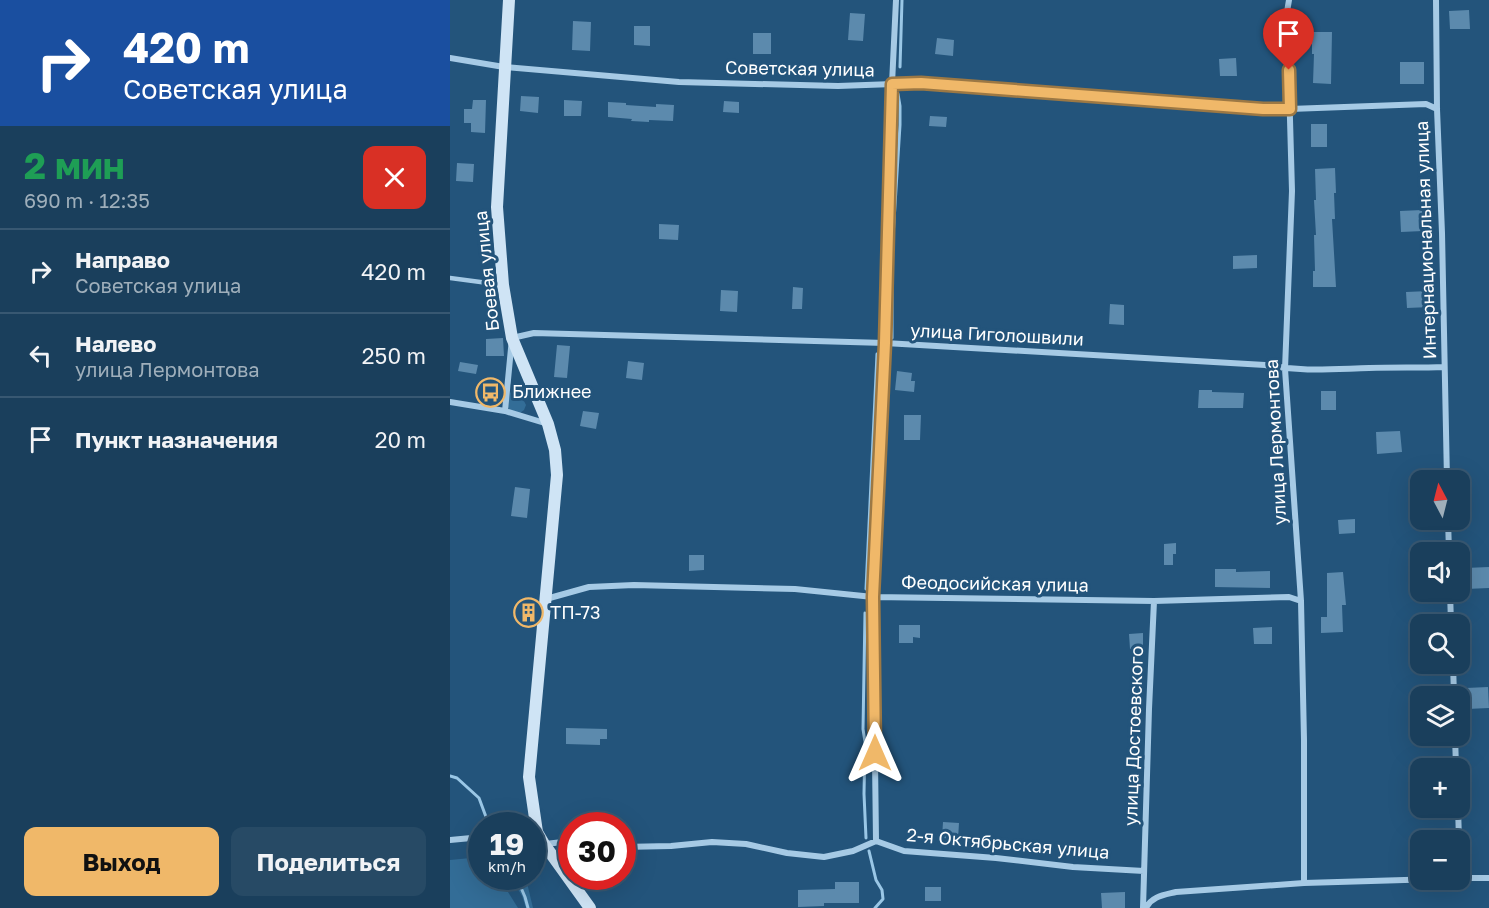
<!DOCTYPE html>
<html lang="ru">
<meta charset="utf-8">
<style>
:root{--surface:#1a3f5c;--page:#274a65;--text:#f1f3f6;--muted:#9fafbb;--line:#385872;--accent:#f0b869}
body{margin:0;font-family:"Golos Text",sans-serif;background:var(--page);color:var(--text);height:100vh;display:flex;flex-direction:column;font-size:22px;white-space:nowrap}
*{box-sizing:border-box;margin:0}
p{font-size:20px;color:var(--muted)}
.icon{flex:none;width:33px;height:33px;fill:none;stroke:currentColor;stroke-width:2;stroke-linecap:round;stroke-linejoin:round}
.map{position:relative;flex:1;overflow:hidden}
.side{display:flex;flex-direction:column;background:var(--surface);width:450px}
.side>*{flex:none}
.hud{background:#1a4fa0;color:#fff;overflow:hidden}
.needle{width:39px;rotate:353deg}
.controls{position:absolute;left:960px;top:470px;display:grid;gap:12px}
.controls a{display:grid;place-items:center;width:60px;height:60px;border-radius:12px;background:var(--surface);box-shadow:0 6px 24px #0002,0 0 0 2px var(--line);font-size:30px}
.speed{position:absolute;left:18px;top:812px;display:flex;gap:12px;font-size:30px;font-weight:700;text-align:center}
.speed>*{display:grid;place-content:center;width:78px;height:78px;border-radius:50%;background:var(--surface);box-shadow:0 6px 24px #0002,0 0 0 2px var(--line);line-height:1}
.speed small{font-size:15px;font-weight:400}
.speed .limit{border:9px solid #d22;background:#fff;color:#111}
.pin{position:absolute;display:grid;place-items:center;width:51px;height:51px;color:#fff;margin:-62px -26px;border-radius:50% 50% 50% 0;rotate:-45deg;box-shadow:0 0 6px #0007}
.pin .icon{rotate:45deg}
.me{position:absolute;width:66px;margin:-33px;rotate:0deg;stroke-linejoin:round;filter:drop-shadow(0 0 4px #0008)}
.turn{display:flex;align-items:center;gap:21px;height:126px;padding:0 24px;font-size:27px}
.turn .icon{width:78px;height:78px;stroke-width:2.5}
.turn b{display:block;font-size:42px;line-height:51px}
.round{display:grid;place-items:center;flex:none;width:63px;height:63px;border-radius:12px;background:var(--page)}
.overview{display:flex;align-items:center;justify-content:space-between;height:102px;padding:0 24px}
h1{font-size:36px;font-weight:700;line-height:45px;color:#1e9e55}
.primary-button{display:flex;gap:12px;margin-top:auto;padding:12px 24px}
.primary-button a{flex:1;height:69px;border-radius:12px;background:var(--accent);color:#111;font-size:24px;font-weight:700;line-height:69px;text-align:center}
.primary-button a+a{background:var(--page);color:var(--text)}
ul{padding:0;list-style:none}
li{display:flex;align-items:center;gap:18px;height:84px;padding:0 24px;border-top:2px solid var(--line)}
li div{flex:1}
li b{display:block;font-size:22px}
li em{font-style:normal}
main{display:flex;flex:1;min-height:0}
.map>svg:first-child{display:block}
.green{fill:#336d97}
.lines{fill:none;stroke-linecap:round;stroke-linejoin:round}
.stream{stroke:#9ac7e6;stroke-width:3}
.building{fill:#5c8aad}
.lane{stroke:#a6cae5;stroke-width:4.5}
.street{stroke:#a6cae5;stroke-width:6}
.secondary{stroke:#cfe4f5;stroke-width:12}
.route-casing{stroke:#9c7844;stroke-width:15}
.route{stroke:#f0b869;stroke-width:10}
.labels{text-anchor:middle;stroke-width:6;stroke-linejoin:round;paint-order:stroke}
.street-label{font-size:18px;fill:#fff;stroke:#23547b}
.poi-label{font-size:18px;fill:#fff;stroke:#23547b;text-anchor:start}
</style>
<main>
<section class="side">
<div class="hud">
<div class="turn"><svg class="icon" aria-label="right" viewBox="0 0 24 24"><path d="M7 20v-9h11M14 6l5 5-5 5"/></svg><div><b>420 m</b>Советская улица</div></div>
</div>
<div class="overview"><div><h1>2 мин</h1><p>690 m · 12:35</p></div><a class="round" style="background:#d93025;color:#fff"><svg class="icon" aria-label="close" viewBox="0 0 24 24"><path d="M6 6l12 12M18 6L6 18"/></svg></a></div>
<ul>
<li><svg class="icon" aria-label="right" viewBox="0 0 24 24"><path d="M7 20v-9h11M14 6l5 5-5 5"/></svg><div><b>Направо</b><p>Советская улица</p></div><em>420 m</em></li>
<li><svg class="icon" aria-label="left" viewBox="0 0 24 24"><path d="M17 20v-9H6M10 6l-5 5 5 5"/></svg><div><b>Налево</b><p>улица Лермонтова</p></div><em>250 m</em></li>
<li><svg class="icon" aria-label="arrive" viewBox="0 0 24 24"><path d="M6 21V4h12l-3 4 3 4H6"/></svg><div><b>Пункт назначения</b></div><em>20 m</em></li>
</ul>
<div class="primary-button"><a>Выход</a><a>Поделиться</a></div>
</section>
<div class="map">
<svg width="1039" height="908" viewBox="0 0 1039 908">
<rect width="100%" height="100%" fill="#23547b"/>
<path class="green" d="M64 389 69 391 76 405 74 410 70 413 60 411 58 407 60 393Z
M31 857 32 876H48L68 908H0V860Z
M60 876H73L78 887 83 908H76L72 896Z"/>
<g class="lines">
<path class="stream" d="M450 67 452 0
M442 338V253L450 125V106L448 94
M416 589 427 354
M415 613 413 729 415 742 414 794 416 838
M0 776 7 778 29 798 39 825
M419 851 426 880 432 890 433 899 425 908
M66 876 75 897 78 908"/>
</g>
<path class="building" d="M1019 10 1020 29H1000L999 11Z
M400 13 415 14 413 41 398 40Z
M123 21 141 22 140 51 122 50Z
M184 26H200V46L184 45Z
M862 32H882L881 84 863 83 864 54H862Z
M303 33H321V54H303Z
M487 38 504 40 503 56 485 54Z
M786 58 787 76H770L769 59Z
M950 62H974V84H950Z
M71 96 89 97 88 113 70 111Z
M23 100H36L35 133 21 132V123H14V109H22Z
M114 100 132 101 131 116H114Z
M274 101 289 102V113L273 112Z
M158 102 176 103V105L206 107V104L224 105 223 121 199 120V122L181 121 182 119 158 117Z
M480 116 497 117 496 127 479 126Z
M861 124H877V147H861Z
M7 163 24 164 23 182 6 181Z
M885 168 886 193H884L885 219H882L886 287H863V271H865L864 235H866L864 200H866L865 169Z
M972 210 973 231 951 232 950 211Z
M209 224 229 225 228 240 209 239Z
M807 255V268L783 269V256Z
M343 287 353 288 352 309H342Z
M271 290 288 291 287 312 270 311Z
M979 291 980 307 957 308 956 292Z
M660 304 674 305V325L659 324Z
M53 338 54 356H36V339Z
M107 345 120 346 117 378 104 377Z
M178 361 194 363 192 380 176 378Z
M10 362 28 365 26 374 8 371Z
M447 371 462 373 461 381H465L464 392 445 390Z
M749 390H762V392L794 393 793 408H748Z
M871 391H886V410H871Z
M133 411 149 413 146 429 130 426Z
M454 415H471L470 440H454Z
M950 431 952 452 927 454 926 432Z
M65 487 80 489 77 518 61 516Z
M905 519V533L889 534 888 520Z
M726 543V554H723V565H714V544Z
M239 555H254V570L239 571Z
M1039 567V588L1016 589 1015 568Z
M765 569H786V572L820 571V588L765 587Z
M893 572 896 605H892L893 632 871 633V617H877V573Z
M449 625H470V638L463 637V643H449Z
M822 627V644H804L803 628Z
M693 633V648L680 649 679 634Z
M1038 687 1039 708 1017 709 1016 688Z
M116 728 157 729V739H150V745L116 744Z
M493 822 509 823 508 839 492 838Z
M385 882H409V903H374V906L348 907V890L385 889Z
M475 887H491V901H475Z
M675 892V908H652L651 893Z"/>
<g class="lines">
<path class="lane" d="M0 278 53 285"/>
<path class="street" d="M839 0 837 12 842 191 835 369 851 601 854 740V883
M986 0 987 109 992 233 997 480
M0 58 54 67 229 82 388 86 471 83 813 109H840L976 104 987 109
M0 402 55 411 98 424
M55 411 62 338 84 333 435 343 815 365C851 372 882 369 919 368 944 367 969 368 994 367
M998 519 999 552
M1000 591 1001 624
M96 599 139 587 184 585 345 589 423 597 704 601 839 597 851 601
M1003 663 1004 696
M1005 735 1006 768
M1008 807 1009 840
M0 840 32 837
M426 841 423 597 435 343 442 84 446 0
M95 844 122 841
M172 847 221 846 262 842 296 844 337 853 374 857 403 851 426 841 454 851 546 858 623 867 694 871
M1010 857V878
M1010 878H1039
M693 908 699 709 704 601
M696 908C702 896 714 895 726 892L854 883 988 879"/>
<path class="secondary" d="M59 0 47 207 53 285 62 338 98 424 105 450 107 475 79 777 87 832 94 844 140 908"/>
</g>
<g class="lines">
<defs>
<path id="route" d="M425 753 423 597 435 343 442 84 471 83 813 109H840L839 70"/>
</defs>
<use href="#route" class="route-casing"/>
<use href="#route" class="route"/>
</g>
<defs>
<symbol id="bus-ring" viewBox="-11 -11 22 22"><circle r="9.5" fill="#23547b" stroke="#f0b869" stroke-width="1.5"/><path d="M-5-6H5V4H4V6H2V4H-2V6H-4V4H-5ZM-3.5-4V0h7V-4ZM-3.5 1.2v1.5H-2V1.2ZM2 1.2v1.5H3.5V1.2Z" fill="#f0b869"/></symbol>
<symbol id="building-ring" viewBox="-11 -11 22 22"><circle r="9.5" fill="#23547b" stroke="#f0b869" stroke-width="1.5"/><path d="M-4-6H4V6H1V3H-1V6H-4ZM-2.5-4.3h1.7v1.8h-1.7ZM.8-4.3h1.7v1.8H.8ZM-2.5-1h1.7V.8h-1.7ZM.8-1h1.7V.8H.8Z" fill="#f0b869"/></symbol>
</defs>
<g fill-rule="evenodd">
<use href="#bus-ring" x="24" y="376" width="33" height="33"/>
<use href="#building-ring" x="62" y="596" width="33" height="33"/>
</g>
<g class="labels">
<g class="street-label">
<text transform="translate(350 69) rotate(1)" y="6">Советская улица</text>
<text transform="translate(976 240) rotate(-92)" y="6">Интернациональная улица</text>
<text transform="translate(37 271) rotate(-96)" y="6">Боевая улица</text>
<text transform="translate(547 335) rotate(3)" y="6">улица Гиголошвили</text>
<text transform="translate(826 442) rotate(-93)" y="6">улица Лермонтова</text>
<text transform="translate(545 584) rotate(1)" y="6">Феодосийская улица</text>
<text transform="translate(684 736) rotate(-88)" y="6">улица Достоевского</text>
<text transform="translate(558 844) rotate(5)" y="6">2-я Октябрьская улица</text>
</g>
<g class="poi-label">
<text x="62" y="398">Ближнее</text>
<text x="100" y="619">ТП-73</text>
</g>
</g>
</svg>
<div class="controls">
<a><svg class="needle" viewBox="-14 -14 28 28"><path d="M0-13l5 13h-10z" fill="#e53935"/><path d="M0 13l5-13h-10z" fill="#9fafbb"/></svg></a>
<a><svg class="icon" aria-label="sound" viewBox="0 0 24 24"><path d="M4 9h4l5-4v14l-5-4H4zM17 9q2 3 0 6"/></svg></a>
<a><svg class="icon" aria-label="search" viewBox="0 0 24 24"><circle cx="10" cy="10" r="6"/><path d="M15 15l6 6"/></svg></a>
<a><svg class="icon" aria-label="layers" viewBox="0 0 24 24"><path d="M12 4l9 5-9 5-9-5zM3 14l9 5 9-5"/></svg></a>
<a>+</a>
<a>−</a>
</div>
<div class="speed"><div>19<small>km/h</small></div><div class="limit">30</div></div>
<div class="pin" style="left:839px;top:70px;background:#d93025"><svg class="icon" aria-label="arrive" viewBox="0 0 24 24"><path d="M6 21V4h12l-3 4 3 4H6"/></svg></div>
<svg class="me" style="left:425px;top:753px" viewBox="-20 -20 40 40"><path d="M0-17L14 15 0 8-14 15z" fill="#f0b869" stroke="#fff" stroke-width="4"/></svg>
</div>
</main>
